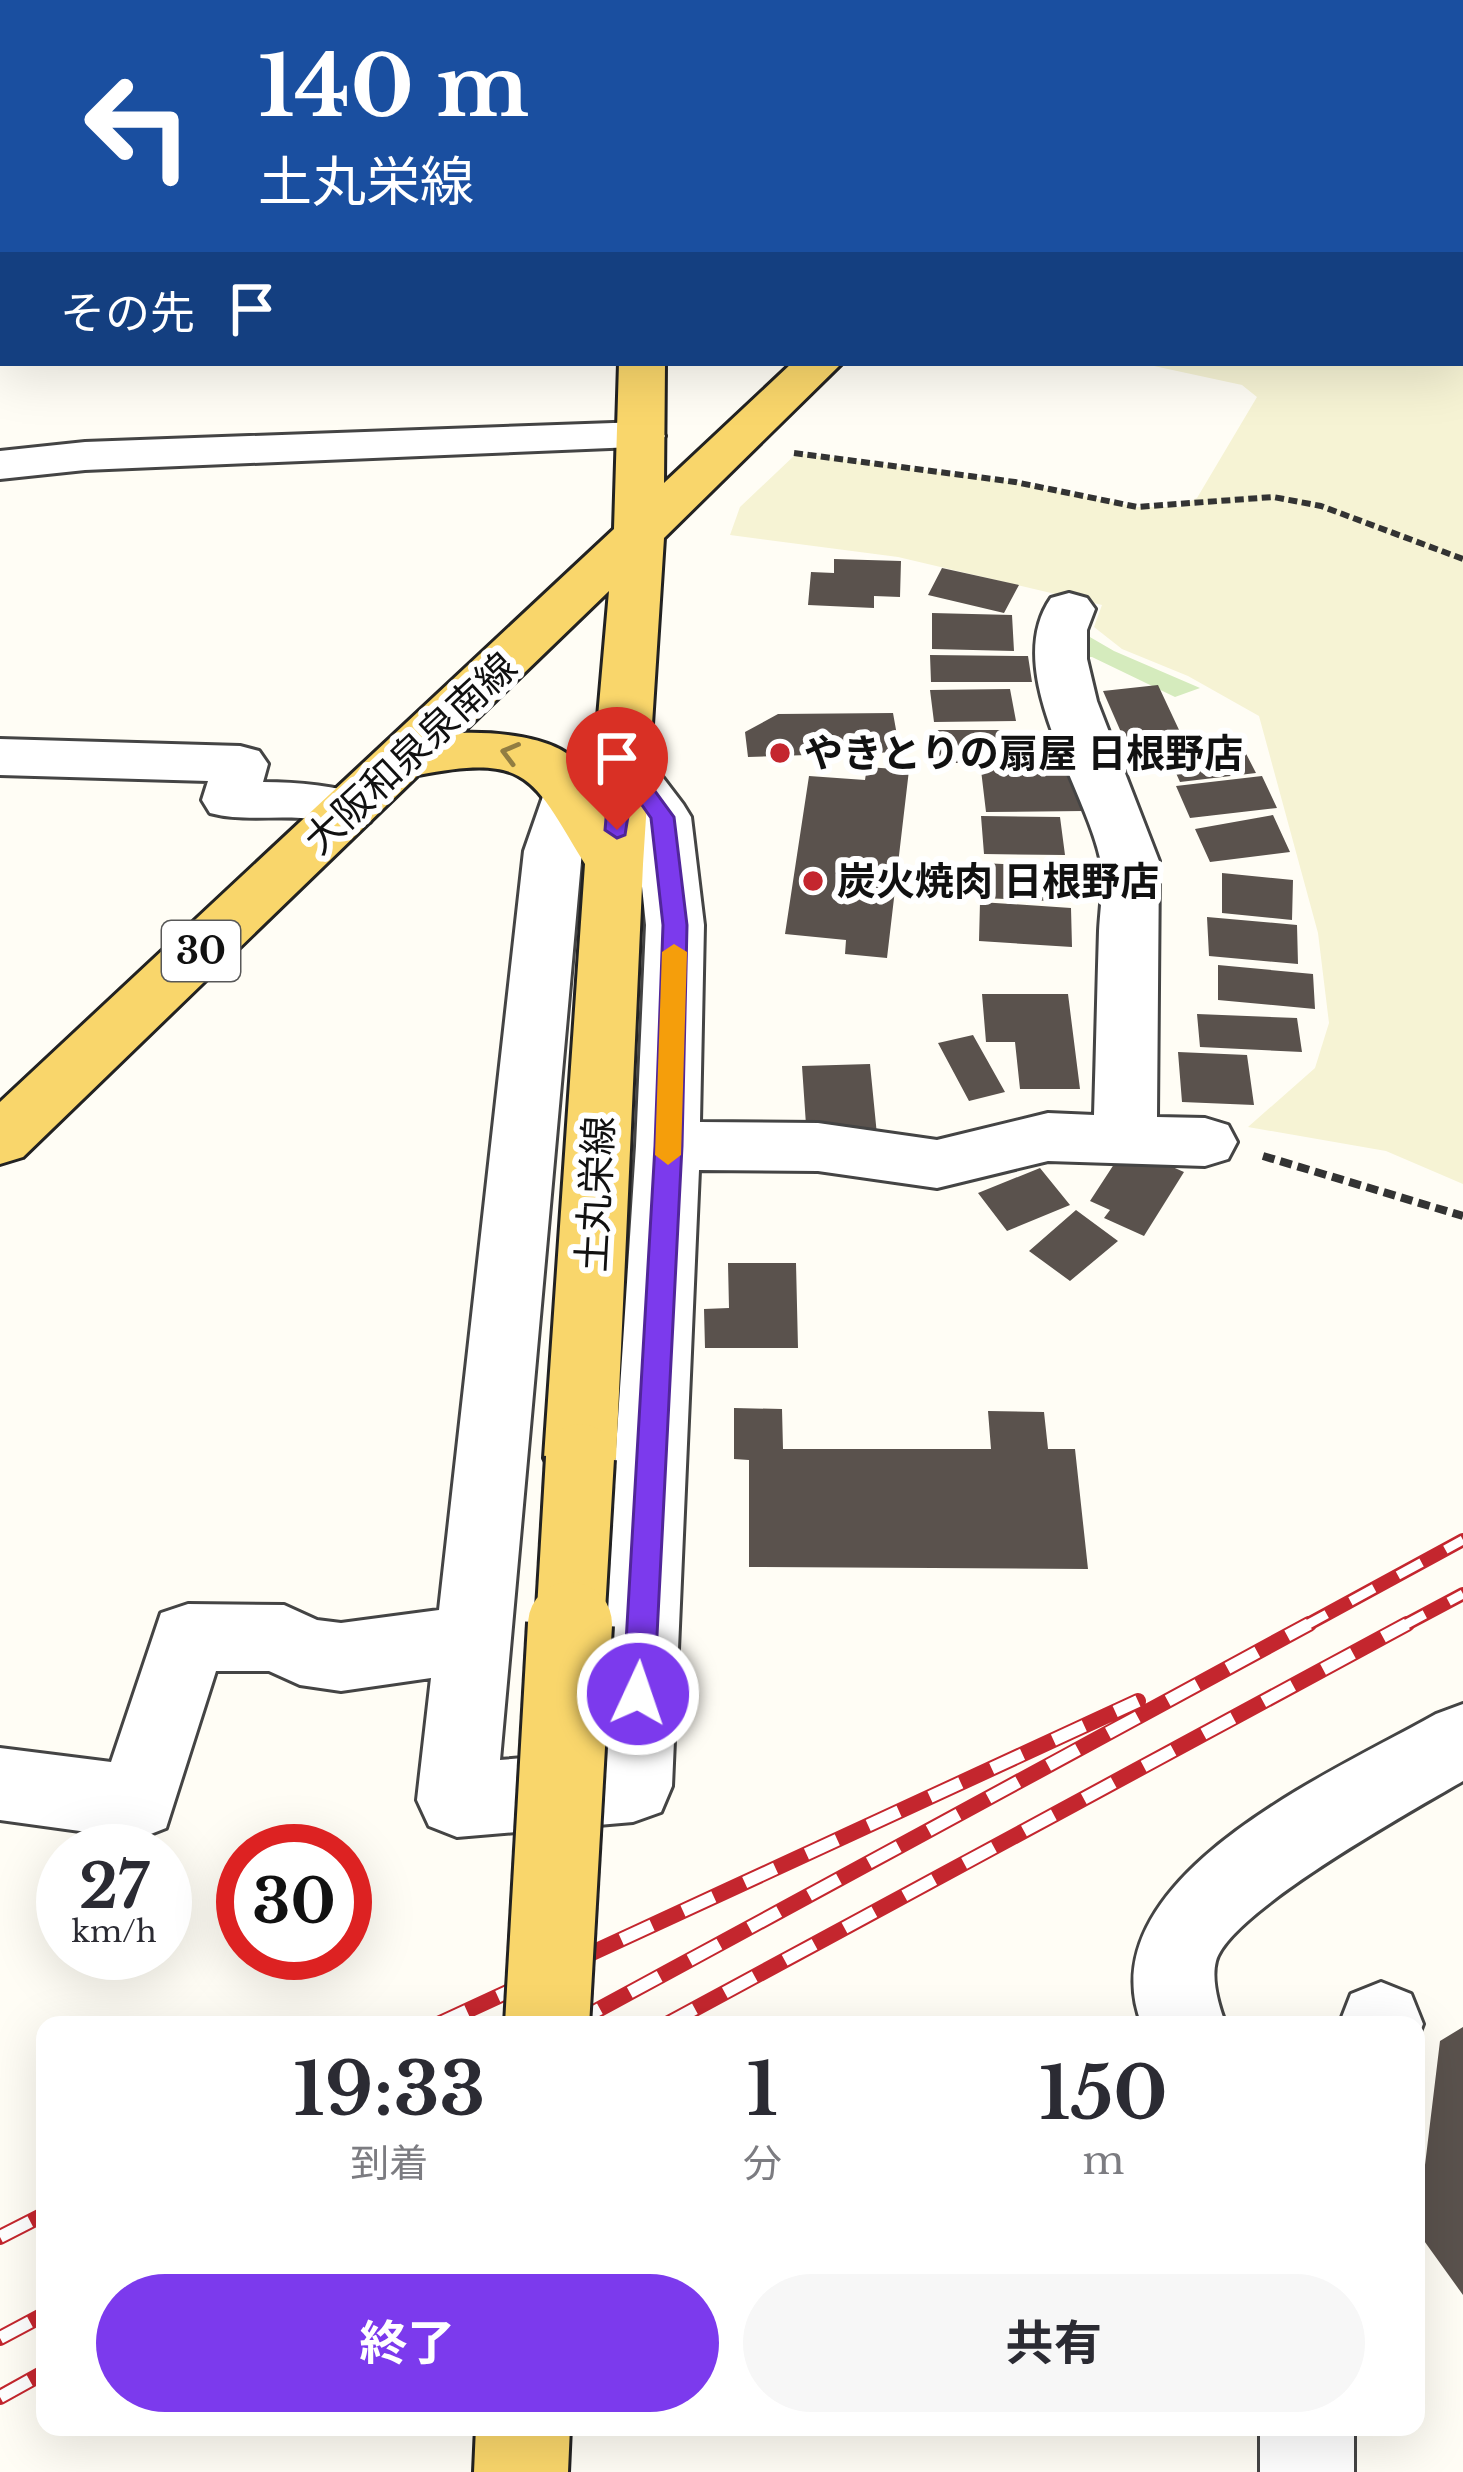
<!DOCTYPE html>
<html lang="ja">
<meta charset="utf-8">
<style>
:root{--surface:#fff;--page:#f7f7f7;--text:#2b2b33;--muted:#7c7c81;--accent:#7c3aed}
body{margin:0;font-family:"Libre Baskerville","Noto Sans JP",serif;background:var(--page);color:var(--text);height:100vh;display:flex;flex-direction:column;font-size:45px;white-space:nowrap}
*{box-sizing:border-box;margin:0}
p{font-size:39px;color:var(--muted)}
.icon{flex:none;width:66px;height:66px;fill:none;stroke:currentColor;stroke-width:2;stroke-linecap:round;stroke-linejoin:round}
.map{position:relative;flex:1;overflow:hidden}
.drawer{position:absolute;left:36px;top:2016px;width:1389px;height:420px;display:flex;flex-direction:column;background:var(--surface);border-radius:24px;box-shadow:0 12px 48px #0002}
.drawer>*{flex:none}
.top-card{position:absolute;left:0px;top:0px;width:1464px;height:366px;box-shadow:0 12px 48px #0002;background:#1a4fa0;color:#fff;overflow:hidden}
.speed{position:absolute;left:36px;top:1824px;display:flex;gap:24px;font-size:60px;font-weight:700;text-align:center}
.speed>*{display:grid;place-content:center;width:156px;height:156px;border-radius:50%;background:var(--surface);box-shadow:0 12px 48px #0002;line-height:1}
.speed small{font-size:30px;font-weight:400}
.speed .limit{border:18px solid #d22;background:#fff;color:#111}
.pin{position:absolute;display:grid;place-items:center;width:102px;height:102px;color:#fff;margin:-123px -51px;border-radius:50% 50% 50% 0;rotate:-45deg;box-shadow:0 0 12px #0007}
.pin .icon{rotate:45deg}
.me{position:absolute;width:132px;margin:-66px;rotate:3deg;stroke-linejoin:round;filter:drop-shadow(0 0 9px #0008)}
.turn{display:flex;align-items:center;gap:42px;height:252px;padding:0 60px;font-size:54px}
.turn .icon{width:156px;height:156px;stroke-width:2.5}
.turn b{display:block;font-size:84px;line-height:102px}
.then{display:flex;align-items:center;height:114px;padding:0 60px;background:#0003;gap:24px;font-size:45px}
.eta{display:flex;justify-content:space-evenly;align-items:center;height:204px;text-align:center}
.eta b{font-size:72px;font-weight:700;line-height:84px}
.action{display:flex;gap:24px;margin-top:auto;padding:24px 60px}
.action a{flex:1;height:138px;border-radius:72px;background:var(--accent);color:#fff;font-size:48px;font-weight:700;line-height:138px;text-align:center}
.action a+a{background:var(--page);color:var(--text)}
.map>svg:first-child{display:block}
.farmland{fill:#f6f3d4}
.green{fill:#d5ebbd}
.building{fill:#5a524d}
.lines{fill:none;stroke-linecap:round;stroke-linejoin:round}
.minor-casing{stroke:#444;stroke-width:6}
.major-casing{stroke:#222;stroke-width:6}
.path-far1{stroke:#333;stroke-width:6;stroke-dasharray:9 4.5;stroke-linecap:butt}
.path{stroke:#333;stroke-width:8;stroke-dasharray:12 6;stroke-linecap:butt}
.minor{fill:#fff;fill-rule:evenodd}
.major{fill:#f9d66b;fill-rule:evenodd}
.rail-far1-casing{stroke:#c4262e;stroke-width:14}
.rail-casing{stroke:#c4262e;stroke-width:16}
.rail-far1{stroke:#fff;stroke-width:9;stroke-dasharray:27;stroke-linecap:butt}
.rail{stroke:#fff;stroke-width:12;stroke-dasharray:34;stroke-linecap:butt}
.major-bridge-far1-casing{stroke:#222;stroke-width:74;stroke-linecap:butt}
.major-bridge-casing{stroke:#222;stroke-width:90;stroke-linecap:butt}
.major-bridge-far1{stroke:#f9d66b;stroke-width:68}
.major-bridge{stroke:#f9d66b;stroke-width:84}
.oneway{stroke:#917d42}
.route{fill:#7c3aed;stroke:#51269a;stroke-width:3}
.slow{fill:#f59e0b}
.poi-dot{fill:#c4262e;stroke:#fff;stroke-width:4.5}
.labels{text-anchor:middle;stroke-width:12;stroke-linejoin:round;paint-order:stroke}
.shield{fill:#fff;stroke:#585858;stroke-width:3}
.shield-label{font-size:36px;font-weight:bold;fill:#111}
.street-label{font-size:39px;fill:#111;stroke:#fff}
.poi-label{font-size:39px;font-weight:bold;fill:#111;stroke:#fff;text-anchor:start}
</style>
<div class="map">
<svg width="1463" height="2472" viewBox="0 0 1463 2472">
<rect width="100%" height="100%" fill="#fffdf5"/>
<path class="farmland" d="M1461 46H1463V1184L1386 1151 1248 1127 1315 1068 1329 1023 1318 933 1259 716 1188 676 1122 649 1094 627 1102 605 898 557 730 535 740 507 797 453 1015 482 1137 507H1179L1197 498 1257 397 1242 385 1140 363H1461Z"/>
<path class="green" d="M1064 622 1114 651 1200 688 1175 697 1092 657H1070Z"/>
<path class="building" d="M834 559 901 561 900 597 874 596V608L808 605 811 572 834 573Z
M942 568 1019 585 1004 613 928 595Z
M932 613 1012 615 1014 651 932 649Z
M930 655 1028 656 1032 682H931Z
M1158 685 1180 732 1124 739 1103 691Z
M1010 689 1016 721 934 722 930 690Z
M893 713 900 752 748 757 745 732 778 714Z
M933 730H1019L1023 763H935Z
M1239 740 1256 773 1180 782 1165 749Z
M867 767 909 770 887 958 845 954 846 940 785 934 809 776 865 780Z
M1076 769 1083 811 986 812 981 770Z
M1262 776 1277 808 1190 818 1176 786Z
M1273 815 1290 852 1210 862 1195 829Z
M981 816 1060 817 1065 855 984 854Z
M982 863 1070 867 1071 902 982 898Z
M1222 873 1293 880 1292 920 1222 913Z
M980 902 1071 908 1072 947 979 941Z
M1207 917 1297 925 1298 964 1209 956Z
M1218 965 1313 974 1315 1009 1218 1000Z
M982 994H1068L1080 1089H1020L1015 1042H986Z
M1197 1014 1297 1018 1302 1052 1200 1047Z
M973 1035 1005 1092 969 1101 938 1043Z
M1178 1052 1247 1055 1254 1105 1182 1102Z
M870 1064 877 1135H853L852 1125H806L802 1066Z
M1122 1152 1145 1155 1184 1172 1144 1236 1104 1218 1110 1210 1090 1201Z
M1040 1168 1070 1205 1007 1231 978 1193Z
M1076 1210 1118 1241 1070 1281 1029 1251Z
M728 1263H796L798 1348H705L704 1309 729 1308Z
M734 1408 782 1409 783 1449H991L988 1411 1044 1412 1048 1449H1075L1088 1569 749 1567V1460L734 1459Z
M1463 2027V2295L1417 2231 1440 2041Z"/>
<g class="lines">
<defs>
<path id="minor" d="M0 21H3V43H0Z
M0 200H3V226H0Z
M641 422 658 426 665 436 658 446 85 470 0 479V451L85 442Z
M1069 593 1087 598 1095 609 1087 630V659L1097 701 1159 861 1157 1117 1205 1118 1228 1125 1237 1142 1228 1159 1205 1166 1048 1161 937 1188 818 1171 699 1170 672 1786 661 1812 633 1822 457 1837 429 1826 417 1800 431 1678 341 1691 300 1685 269 1671H216L166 1828 138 1839 0 1820V1748L111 1762 161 1613 188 1604 284 1605 317 1620 341 1623 439 1610 524 851 548 782 603 749 622 744 641 749 683 804 691 817 704 925 700 1122 818 1123 937 1140 1048 1113 1094 1115C1096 1053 1097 992 1099 931 1100 909 1105 880 1100 858 1083 783 1001 670 1051 598ZM615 791 635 819 646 925 636 1146 596 1752 500 1760 582 851 593 804Z
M0 739 240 746 259 751 268 764 263 782C300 782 334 786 370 796L378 809 370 822C344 829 326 820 301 818 270 816 240 821 210 813L202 800 208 781 0 775Z
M1463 1704V1781C1415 1809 1229 1912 1216 1961 1211 1980 1219 2007 1226 2025H1142C1084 1878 1336 1771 1436 1714Z
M1381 1982 1411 1994 1423 2024 1416 2042V2025H1339L1351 1994Z
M1260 2427H1354V2472H1260Z"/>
<path id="major" d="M640 0H678V3H640Z
M1199 0H1239L1197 3Z
M619 363H665L664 483 792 363H842L664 538 643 864 616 1458 605 1479 580 1488 555 1479 544 1458 585 864C532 778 530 753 418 775L23 1157 0 1164V1102L614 529ZM609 591 592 786C587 778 582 767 576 761 552 736 495 732 462 733Z
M476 2427H570L568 2472H474Z"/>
</defs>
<use href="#minor" class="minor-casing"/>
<use href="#major" class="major-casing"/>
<path class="path-far1" d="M794 453 1015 482 1137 507 1273 497 1321 506 1463 559"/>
<path class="path" d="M1263 1156 1463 1216"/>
<use href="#minor" class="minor"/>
<use href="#major" class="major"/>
<defs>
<path id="rail-far1" d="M1303 1627 1463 1540
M1401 1627 1463 1594"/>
<path id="rail" d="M436 2025 1138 1701
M570 2025 1309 1624
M665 2025 1407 1624
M0 2237 45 2214
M0 2338 45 2314
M0 2397 45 2372"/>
</defs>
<use href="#rail-far1" class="rail-far1-casing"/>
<use href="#rail" class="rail-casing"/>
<use href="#rail-far1" class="rail-far1"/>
<use href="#rail" class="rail"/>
<defs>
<path id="major-bridge-far1" d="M570 1627 580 1458"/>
<path id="major-bridge" d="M547 2025 570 1624"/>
</defs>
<use href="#major-bridge-far1" class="major-bridge-far1-casing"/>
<use href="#major-bridge" class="major-bridge-casing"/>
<use href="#major-bridge-far1" class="major-bridge-far1"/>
<use href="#major-bridge" class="major-bridge"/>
</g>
<defs><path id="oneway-chevron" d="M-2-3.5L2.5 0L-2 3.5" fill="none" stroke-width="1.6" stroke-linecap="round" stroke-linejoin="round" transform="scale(3)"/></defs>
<use class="oneway" href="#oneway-chevron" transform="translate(510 753) rotate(-165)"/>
<path class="route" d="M622 755 630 757 674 817 687 925 682 1146 654 1694 650 1705 638 1709 627 1705 623 1694 655 1146 663 925 651 818 632 791 625 835 617 838 605 830 611 762Z"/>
<path class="slow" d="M674 944 687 952 681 1155 668 1165 655 1155 662 952Z"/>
<g class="poi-dot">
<circle cx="780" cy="753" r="12"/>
<circle cx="813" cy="881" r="12"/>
</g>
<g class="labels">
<rect class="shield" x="162" y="921" width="78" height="60" rx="9"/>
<g class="shield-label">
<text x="201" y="964">30</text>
</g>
<g class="street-label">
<text transform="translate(410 753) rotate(-43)" y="14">大阪和泉泉南線</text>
<text transform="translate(595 1194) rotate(-87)" y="14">土丸栄線</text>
</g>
<g class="poi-label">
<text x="804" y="767">やきとりの扇屋 日根野店</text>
<text x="837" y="895">炭火焼肉 日根野店</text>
</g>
</g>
</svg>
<div class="speed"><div>27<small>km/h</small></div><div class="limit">30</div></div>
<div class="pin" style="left:617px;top:830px;background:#d93025"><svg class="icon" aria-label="arrive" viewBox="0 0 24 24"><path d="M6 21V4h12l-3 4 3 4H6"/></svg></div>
<svg class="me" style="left:638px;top:1694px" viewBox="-20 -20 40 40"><circle r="17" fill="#7c3aed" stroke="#fff" stroke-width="3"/><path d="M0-11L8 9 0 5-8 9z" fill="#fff"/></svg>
<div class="top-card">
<div class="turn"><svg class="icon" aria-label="left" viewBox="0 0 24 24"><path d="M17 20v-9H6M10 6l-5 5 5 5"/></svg><div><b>140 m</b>土丸栄線</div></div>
<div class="then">その先<svg class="icon" aria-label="arrive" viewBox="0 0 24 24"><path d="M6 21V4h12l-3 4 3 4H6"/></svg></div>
</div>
<section class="drawer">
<div class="eta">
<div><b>19:33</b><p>到着</p></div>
<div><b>1</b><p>分</p></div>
<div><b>150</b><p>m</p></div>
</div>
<div class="action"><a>終了</a><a>共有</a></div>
</section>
</div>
